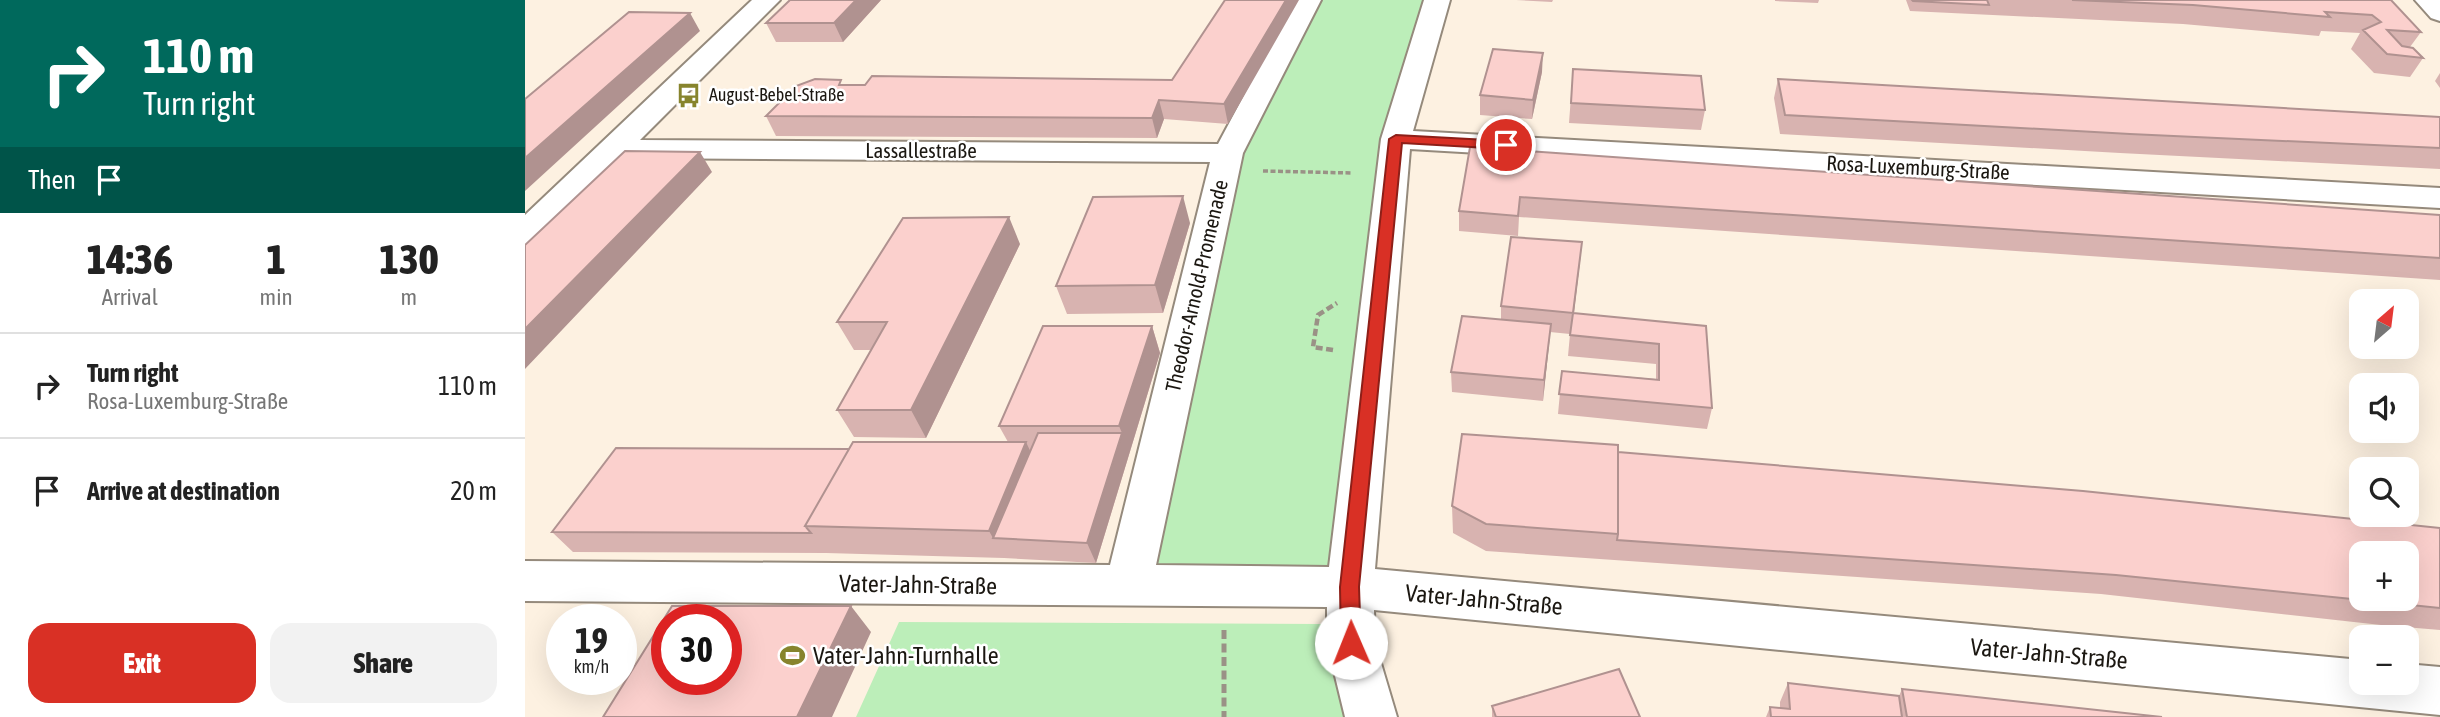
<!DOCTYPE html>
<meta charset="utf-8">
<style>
:root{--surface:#fff;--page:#f2f2f2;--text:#222;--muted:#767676;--line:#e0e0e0;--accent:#d93025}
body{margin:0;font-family:"Asap Condensed",sans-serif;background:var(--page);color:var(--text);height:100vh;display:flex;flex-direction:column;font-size:26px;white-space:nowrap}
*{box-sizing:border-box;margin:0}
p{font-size:23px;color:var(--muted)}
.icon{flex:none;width:38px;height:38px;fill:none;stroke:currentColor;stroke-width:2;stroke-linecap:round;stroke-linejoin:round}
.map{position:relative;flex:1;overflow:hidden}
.side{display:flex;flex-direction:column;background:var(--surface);width:525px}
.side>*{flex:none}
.banner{background:#00695c;color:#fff;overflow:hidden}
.needle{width:46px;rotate:28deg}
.fabs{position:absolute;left:1824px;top:289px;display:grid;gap:14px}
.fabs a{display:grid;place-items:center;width:70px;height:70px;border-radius:14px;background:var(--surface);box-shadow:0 7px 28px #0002;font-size:35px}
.speed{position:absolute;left:21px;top:604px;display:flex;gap:14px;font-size:35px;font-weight:700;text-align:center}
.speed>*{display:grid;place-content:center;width:91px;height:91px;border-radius:50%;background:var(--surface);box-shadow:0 7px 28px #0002;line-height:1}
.speed small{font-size:18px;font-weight:400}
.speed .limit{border:10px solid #d22;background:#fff;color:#111}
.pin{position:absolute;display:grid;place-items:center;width:60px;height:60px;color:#fff;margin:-30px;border:4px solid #fff;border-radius:50%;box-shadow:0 2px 7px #0007}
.me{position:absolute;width:77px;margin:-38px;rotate:359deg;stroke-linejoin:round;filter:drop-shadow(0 0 5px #0008)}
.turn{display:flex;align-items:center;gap:24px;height:147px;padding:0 28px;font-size:32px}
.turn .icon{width:91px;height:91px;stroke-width:2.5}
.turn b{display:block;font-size:49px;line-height:60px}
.then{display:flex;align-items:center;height:66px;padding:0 28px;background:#0003;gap:14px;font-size:26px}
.eta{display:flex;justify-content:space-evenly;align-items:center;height:119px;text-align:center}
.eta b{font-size:42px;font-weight:800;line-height:49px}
.cta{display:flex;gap:14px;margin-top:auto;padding:14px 28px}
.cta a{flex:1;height:80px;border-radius:21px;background:var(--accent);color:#fff;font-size:28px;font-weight:800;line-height:80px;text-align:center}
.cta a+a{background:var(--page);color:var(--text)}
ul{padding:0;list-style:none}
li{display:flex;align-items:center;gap:21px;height:105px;padding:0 28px;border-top:2px solid var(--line)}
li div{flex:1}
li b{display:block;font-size:26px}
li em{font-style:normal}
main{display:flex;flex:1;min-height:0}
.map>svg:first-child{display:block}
.green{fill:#bceeb9}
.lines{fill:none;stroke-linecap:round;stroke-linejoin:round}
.minor-casing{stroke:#958a7c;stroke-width:4}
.path-far2{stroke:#9a9186;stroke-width:3.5;stroke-dasharray:5 2.5;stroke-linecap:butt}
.path-far1{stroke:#9a9186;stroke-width:4.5;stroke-dasharray:7 3.5;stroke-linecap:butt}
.path{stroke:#9a9186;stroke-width:5;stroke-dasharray:9 4.5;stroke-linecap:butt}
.minor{fill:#fff;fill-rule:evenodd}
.wall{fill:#d8b3b0}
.shaded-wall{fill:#b09290}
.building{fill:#fbd0cd;stroke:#b09290;stroke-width:2;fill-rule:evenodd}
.route{fill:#d93025;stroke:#8d1f18;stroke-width:2}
.labels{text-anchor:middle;stroke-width:5;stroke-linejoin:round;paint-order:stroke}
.far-poi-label{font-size:18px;fill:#1b1711;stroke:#fff;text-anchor:start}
.street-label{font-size:21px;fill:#1b1711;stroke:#fff}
.near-street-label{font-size:24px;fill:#1b1711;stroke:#fff}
.near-poi-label{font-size:24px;fill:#1b1711;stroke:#fff;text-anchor:start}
</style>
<main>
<section class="side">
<div class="banner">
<div class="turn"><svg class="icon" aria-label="right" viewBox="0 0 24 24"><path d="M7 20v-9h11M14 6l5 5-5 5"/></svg><div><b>110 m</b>Turn right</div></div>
<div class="then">Then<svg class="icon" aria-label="arrive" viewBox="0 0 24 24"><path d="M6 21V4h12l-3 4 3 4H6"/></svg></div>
</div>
<div class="eta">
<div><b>14:36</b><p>Arrival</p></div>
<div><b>1</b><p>min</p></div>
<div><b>130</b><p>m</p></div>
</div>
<ul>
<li><svg class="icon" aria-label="right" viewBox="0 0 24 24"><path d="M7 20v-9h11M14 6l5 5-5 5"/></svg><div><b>Turn right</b><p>Rosa-Luxemburg-Straße</p></div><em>110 m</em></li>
<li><svg class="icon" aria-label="arrive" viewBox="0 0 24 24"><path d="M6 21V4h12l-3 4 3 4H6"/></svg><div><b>Arrive at destination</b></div><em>20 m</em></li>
</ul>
<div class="cta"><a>Exit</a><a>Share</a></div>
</section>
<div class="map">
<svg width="1915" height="717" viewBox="0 0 1915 717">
<rect width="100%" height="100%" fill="#fdf1e1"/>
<path class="green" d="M790 0H904L811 574 619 576 713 150Z
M374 622 797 624 820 717H331Z"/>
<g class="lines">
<defs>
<path id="minor" d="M227 0H255L115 140 693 144 770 0H796L718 153 631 565 804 567 856 139 899 0H925L888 131 1915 188V208L885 149 850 569 1836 660V682H1881V664L1915 667V715L849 610 850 643 872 717H820L802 643V607L0 601V561L585 565 685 162 96 158 12 241 0 245V215Z
M1890 0H1915V21L1906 18Z"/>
</defs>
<use href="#minor" class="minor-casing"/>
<path class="path-far2" d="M738 171 827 173"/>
<path class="path-far1" d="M808 350 788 347 793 315 812 303"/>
<path class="path" d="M699 630V717"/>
<use href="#minor" class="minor"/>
</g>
<path class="wall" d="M356 0 318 42H251L241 23Z
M700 0 703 124 639 119 632 138 251 136 241 116 319 85 647 80Z
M991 0H1028L1027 2Z
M1250 0H1294L1293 3 1250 1Z
M1381 0H1866L1896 32 1885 47 1898 58 1885 77 1849 73 1826 49 1835 33 1796 31 1794 36 1658 24 1385 11Z
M1048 69 1180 110 1176 130 1044 123Z
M1017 72 1007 119 955 115V95Z
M1915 73V88L1910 81Z
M1253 79 1915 117V169L1595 153 1255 134 1249 98Z
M945 147 1915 215V280L994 217 993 236 934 231V211Z
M665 223 638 313 542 314 531 286Z
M1057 242 1049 314 1181 326 1187 408 1182 429 1033 414 1037 371 1131 379V364L1043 356 1045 334 1025 332 1018 401 927 392 926 372 976 320V306Z
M495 244 401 438 329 437 312 410 346 350H329L312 322Z
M627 326 635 353 571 563 479 558 301 553 48 552 27 532 324 449 483 442 474 426Z
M1093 452 1915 528V630L1856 625 1576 594 961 551 928 533 927 506Z
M1263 683 1374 696 1377 689 1637 717H1241L1245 707 1255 708V702Z
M967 706 1115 717H967Z"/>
<path class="shaded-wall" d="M331 0H356L318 42 309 23Z
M761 0H774L703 124 699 104Z
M165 13 175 31 0 191V158Z
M1018 53 1017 72 1007 119 1008 100Z
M634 100 639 119 632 138 627 118Z
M175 152 187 172 0 369V329Z
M658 196 665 223 638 313 630 285Z
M484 217 495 244 401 438 386 410Z
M1057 242 1055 262 1046 334 1048 313Z
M1026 324 1024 345 1018 401 1019 380Z
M627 326 635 353 571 563 562 543 597 433 594 426Z
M501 442 514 470 468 538 464 531Z
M326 606 346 632 307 717H272Z"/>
<path class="building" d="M265 0H331L309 23H241Z
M700 0H761L699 104 634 100 627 118 241 116 271 86 290 79 316 80 314 85H340L347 76 647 80Z
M1387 0H1462L1464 5 1388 1Z
M1547 0H1866L1896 32 1862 30 1877 46 1888 48 1898 58 1862 54 1838 30 1856 22 1847 15 1800 12 1805 17 1668 5Z
M104 12 165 13 0 158V99Z
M968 49 1018 53 1008 100 955 95Z
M1048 69 1176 76 1180 110 1046 103Z
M1253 79 1915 117V148L1605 134 1260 115Z
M945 147 1915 215V258L995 197 993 216 934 211Z
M100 151 175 152 0 329V245Z
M658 196 630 285 531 286 568 197Z
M484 217 386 410H312L362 322H312L378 218Z
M986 237 1057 242 1048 313 976 306Z
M1048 313 1181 326 1187 408 1034 394 1037 371 1134 380V344L1045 335Z
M937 316 1026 324 1019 380 926 372Z
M518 326H627L594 426H474Z
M513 433H597L562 543 468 538Z
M937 434 1093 445V534L961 524 927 506Z
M328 442H501L464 531 280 526Z
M91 448 324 449 280 526 286 533 27 532Z
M1093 452 1558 491 1915 528V608L1591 575 1092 540 1093 534ZM1836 553H1881V598H1836Z
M147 606H326L272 717H78ZM142 620H201V679H142Z
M1094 669 1115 717H971L967 706Z
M1263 683 1374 696 1377 717H1246L1245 707 1265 709Z
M1377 689 1637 717H1382Z"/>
<path class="route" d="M871 135 981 141 987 145 981 149 877 143 834 587 836 643 833 649 826 652 819 649 816 643 815 587 864 139Z"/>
<defs>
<symbol id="bus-bare" viewBox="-9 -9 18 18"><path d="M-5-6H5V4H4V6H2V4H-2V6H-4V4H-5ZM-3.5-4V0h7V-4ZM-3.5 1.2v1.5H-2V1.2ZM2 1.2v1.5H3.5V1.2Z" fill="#87842d" stroke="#fff" stroke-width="2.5" paint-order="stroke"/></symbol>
<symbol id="stadium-bare" viewBox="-9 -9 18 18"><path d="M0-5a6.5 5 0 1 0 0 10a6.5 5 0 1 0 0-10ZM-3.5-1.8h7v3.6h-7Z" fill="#87842d" stroke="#fff" stroke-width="2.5" paint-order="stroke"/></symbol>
</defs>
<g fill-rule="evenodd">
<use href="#bus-bare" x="146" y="78" width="35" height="35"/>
<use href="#stadium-bare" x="250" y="638" width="35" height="35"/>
</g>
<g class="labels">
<g class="far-poi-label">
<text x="184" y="101">August-Bebel-Straße</text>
</g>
<g class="street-label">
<text x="396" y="158">Lassallestraße</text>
<text transform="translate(1393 168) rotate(3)" y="7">Rosa-Luxemburg-Straße</text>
<text transform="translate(672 286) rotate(-77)" y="7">Theodor-Arnold-Promenade</text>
</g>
<g class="near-street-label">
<text transform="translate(393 585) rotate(1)" y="8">Vater-Jahn-Straße</text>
<text transform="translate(959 600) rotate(5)" y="8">Vater-Jahn-Straße</text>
<text transform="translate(1524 654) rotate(5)" y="8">Vater-Jahn-Straße</text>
</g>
<g class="near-poi-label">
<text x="288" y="664">Vater-Jahn-Turnhalle</text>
</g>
</g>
</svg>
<div class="fabs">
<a><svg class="needle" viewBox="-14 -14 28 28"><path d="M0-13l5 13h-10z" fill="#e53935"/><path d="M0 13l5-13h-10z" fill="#767676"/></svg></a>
<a><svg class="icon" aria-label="sound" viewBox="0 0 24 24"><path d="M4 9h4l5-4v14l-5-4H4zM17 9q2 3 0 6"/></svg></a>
<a><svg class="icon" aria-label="search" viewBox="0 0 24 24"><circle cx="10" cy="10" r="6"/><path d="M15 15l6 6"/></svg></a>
<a>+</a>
<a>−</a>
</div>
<div class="speed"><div>19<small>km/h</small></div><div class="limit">30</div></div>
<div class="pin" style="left:981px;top:145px;background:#d93025"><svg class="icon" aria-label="arrive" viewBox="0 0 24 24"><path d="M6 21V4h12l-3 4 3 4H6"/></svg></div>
<svg class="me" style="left:826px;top:643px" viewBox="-20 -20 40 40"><circle r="19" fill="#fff"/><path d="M0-13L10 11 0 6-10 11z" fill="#d93025"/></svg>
</div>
</main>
